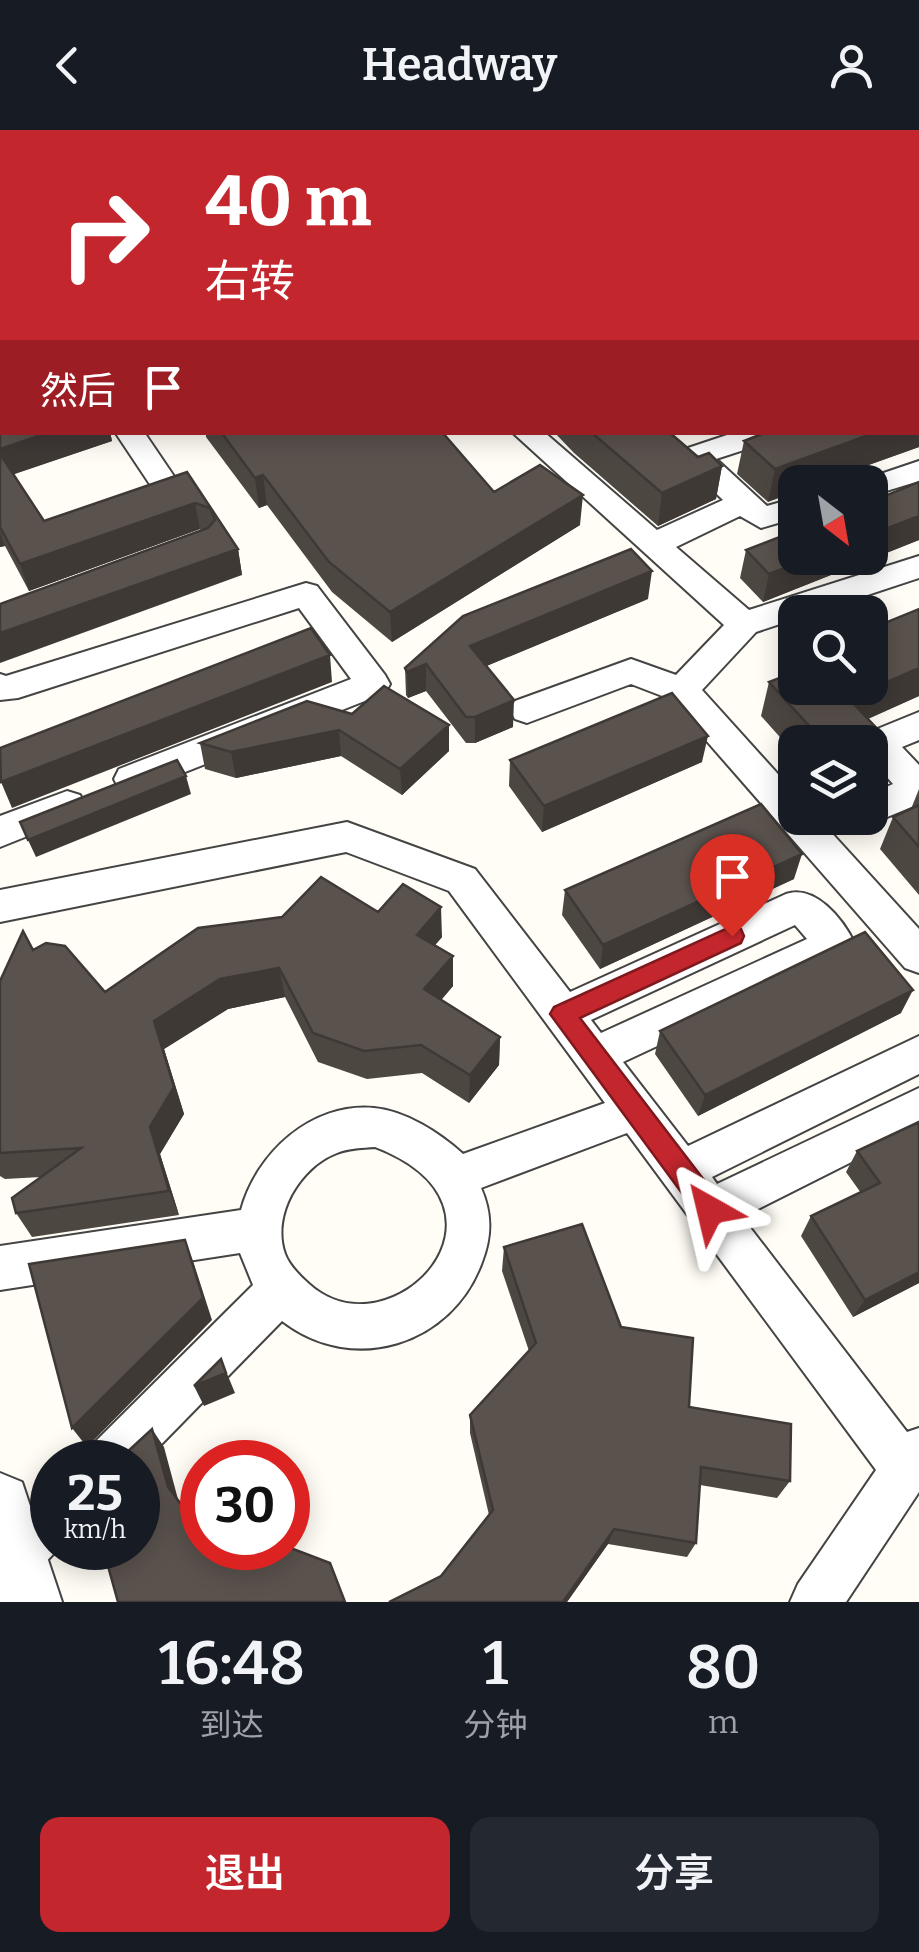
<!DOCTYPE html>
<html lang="zh">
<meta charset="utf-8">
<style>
:root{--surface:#171b24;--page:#242831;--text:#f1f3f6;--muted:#9ea1a6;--accent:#c4262e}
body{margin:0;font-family:Bitter,"Noto Sans SC",serif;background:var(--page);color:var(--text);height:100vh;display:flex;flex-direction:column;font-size:38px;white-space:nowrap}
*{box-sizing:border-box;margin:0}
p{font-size:32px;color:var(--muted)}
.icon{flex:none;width:55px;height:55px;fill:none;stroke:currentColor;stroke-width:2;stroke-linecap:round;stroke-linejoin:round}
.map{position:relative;height:1472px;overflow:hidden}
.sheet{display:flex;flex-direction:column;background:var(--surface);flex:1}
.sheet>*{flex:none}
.guide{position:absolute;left:0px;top:0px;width:920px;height:305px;box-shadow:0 5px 25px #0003;background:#c4262e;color:#fff;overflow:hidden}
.needle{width:65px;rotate:149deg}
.fabs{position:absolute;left:778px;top:335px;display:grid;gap:20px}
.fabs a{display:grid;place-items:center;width:110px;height:110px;border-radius:20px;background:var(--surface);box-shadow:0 5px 25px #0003;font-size:50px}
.speed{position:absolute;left:30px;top:1310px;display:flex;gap:20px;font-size:50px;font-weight:700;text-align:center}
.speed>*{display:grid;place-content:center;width:130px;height:130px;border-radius:50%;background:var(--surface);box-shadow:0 5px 25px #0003;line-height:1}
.speed small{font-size:25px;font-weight:400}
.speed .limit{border:15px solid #d22;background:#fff;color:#111}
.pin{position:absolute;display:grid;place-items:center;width:85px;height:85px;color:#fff;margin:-102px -42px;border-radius:50% 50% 50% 0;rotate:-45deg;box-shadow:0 0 10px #0007}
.pin .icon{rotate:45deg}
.me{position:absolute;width:110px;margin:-55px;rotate:323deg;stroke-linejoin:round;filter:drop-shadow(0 0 8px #0008)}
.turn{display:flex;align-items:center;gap:35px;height:210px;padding:0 40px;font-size:45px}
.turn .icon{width:130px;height:130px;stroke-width:2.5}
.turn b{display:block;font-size:70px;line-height:85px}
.then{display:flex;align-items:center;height:95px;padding:0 40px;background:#0003;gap:20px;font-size:38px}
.eta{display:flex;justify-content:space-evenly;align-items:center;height:170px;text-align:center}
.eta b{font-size:60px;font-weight:600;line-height:70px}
.action{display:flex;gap:20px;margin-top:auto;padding:20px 40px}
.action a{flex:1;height:115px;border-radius:20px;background:var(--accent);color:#fff;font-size:40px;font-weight:600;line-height:115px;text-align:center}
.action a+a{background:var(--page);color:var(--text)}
header{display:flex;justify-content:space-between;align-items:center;height:130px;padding:0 40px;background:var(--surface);font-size:45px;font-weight:600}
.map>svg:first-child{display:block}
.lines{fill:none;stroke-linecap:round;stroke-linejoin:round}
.minor-casing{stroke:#444;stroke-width:4}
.tertiary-casing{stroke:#444;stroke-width:4}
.minor{fill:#fff;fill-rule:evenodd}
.tertiary{fill:#fff;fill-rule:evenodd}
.wall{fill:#4d4742}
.shaded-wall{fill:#3f3936}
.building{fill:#5a524d;stroke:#3f3936;stroke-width:2.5}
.route{fill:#c4262e;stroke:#7f191e;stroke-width:2.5}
</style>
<header><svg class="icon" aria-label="back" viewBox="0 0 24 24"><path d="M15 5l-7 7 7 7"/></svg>Headway<svg class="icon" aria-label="person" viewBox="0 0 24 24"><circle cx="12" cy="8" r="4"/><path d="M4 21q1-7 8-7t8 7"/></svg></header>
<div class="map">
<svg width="919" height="1472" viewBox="0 0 919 1472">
<rect width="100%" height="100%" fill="#fffdf5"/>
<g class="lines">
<defs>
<path id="minor" d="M160 0H184L185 2H162Z
M645 0H670L672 2H647Z
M918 70H919V84H918Z
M918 147H919V163H918Z
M0 235 2 236V253H0Z
M115 302H144L186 364 182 371 140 384 129 381 125 374 129 367 153 359Z
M512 302H544L657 400 723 370 685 333 680 326 685 319 736 302H782L778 309 716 329 767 376 795 368V388L761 398 740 386 676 417 749 480 919 426V448L816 482H795V489L756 502 702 560 795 663V688H818L919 799V843L905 838 670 569 631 554 527 593 515 589 510 580 515 571 631 529 676 545 724 495Z
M919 331V351L870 366V352H857Z
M306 453 317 456 385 545 390 554 385 563 132 663 119 659 114 649 119 639 351 549 299 478 18 568 0 570V544L6 546Z
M919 582V610L902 617 919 635V674L870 694 857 690 870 688V664L893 654 870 628V612H860L865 604Z
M67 661 80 665 85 675 80 685 0 717V686Z
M347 692 475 739 570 862 786 764C815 754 843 789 855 814L850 826 623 932 688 1016 919 906V944L712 1047 717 1054 919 958V998L742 1087 907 1302 919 1298V1362L846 1472H790L798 1454 876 1340 627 1003 481 1058C492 1083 492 1106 482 1132 452 1215 353 1246 282 1191L138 1338V1332H85L92 1315 253 1155 240 1123 0 1160V1116L241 1080C256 1024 311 972 374 978 406 981 440 1003 463 1024L605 973 449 761 346 722 0 792V760ZM795 795 807 809 601 903 591 890ZM375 1017C534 1078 391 1228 309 1154 300 1146 289 1135 285 1124 271 1085 300 1037 337 1023 349 1018 362 1018 375 1017Z
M52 1364V1418H59L34 1444 16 1451 0 1445V1406L34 1371Z"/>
<path id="tertiary" d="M28 0H58V2H28Z
M0 1343 22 1352 62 1472H0Z"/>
</defs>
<use href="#minor" class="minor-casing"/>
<use href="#tertiary" class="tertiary-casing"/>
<use href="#minor" class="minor"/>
<use href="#tertiary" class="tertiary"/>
</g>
<path class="wall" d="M233 0H522L514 2H236Z
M678 0H761V2H681Z
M762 0H814L805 2H778L776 1 764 2Z
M919 250V317L821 352H795L768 372 737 344 744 311Z
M0 287 2 302H110L112 311 13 344 44 391 187 342 238 419 242 445 200 399 29 461 5 416 0 417Z
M206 302H442L494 362 580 395 392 512 332 462 267 375 259 378 206 307Z
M554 302H671L669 303 698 327 722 336 716 369 658 396 574 323Z
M919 352V410L763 472 740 448 746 420Z
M648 469 486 536 513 597 475 613H466L426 561 408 568 406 565 405 538Z
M919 479V566L868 589 885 607 873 640 870 641V612H795V624L761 586 769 552 795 558Z
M307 571 449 621 402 665 341 626 236 648 205 639 200 613Z
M510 630 702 632 542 702 509 656Z
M919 659V765L880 719 893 687 911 679Z
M794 749 600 839 562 785 565 760Z
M378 782 442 807 435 815 453 856 441 870 500 907 499 935 469 973 422 943 367 949 318 932 285 867 228 879 164 919 184 984 160 1024 179 1085 32 1107 16 1083 41 1047 5 1049 0 1046V851L33 820 105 862Z
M901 883 698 986 655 924 660 901Z
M919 992V1153L853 1187 801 1106 811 1086 861 1063 846 1042 857 1021Z
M504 1117 621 1197 689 1277 790 1351 777 1368 700 1355 696 1413 687 1427 608 1414 567 1472H389L441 1446 489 1385 470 1303V1285L529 1221 502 1141Z"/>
<path class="shaded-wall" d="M460 0H522L514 2H460Z
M710 0H761V2H710Z
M787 0H814L805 2H787Z
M919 31V63H918V32Z
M918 116H919V141H918Z
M918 201H919V231H918Z
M918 288H919V317L821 352H795V362L768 372 775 339 877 302H918Z
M50 302H110L112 311 6 347 0 329V319Z
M722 336 716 369 658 396 662 363Z
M263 345 267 375 259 378 255 348Z
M583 365 580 395 392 512 390 482Z
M195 373 200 399 29 461 20 434Z
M919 386V410L763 472 769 444 812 428H870V405Z
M0 402 5 416 0 417Z
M238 419 242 445 0 533V503Z
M652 441 648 469 470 543V516Z
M330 525 332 552 12 678 1 652Z
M426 534V561L408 568 407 542Z
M919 538V566L838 602 849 569Z
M514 570 513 597 475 613V587Z
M449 595V621L402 665 400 639Z
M339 600 341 626 236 648 231 622Z
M708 606 702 632 542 702 544 676Z
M885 607 873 640 870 641V613Z
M186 646 191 664 36 727 28 710Z
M802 724 794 749 600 839 603 815Z
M441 777 442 807 418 835 417 805Z
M453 826V856L425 889 424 859Z
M279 838 285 867 228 879 164 919 184 984 160 1024 179 1085 169 1061 150 997 154 891 220 849Z
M913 860 901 883 698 986 705 965Z
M500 907 499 935 469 973 470 945Z
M185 1110 194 1134 212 1190 87 1317 72 1298Z
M919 1142V1153L853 1187 865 1170Z
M221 1229 235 1263 204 1276 194 1256Z
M152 1299 164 1317 179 1373 168 1357Z
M614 1399 608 1414 567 1472H563Z"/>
<path class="building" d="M82 0H133L137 2H85Z
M255 0H470L473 2H257Z
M918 4H919V31L918 32Z
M918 89H919V116H918Z
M919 166V201H918V167Z
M918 250H919V288H918Z
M2 286V302H50L0 319V287Z
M221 302H442L494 362 540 335 583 365 390 482 329 432 263 345 255 348Z
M591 302H669L698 327 709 323 722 336 662 363Z
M767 302H877L775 339 744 311Z
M0 324 44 391 187 342 238 419 0 503V474L208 398 215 390 210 378 195 373 20 434 0 397Z
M919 352V386L870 405V372Z
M795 401V428H812L769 444 746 420Z
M631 419 652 441 470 516 514 570 475 587H466L426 534 407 542 405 538 463 486Z
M919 479V538L849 569 885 607 870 613 824 612 769 552 795 542V558H870V499Z
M311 498 330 525 1 652 0 618Z
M384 556 449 595 400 639 339 600 231 622 200 613 307 571 352 584Z
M672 563 708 606 544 676 510 630Z
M177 630 186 646 28 710 20 692Z
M761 674 802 724 603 815 565 760Z
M919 675V717L893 687Z
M321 747 378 782 403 754 441 777 417 805 453 826 424 859 500 907 470 945 421 915 364 921 313 903 279 838 220 849 154 891 174 957 150 997 169 1061 16 1083 12 1068 81 1018 0 1023V851L23 801 33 820 46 813 65 816 105 862 198 798 282 787Z
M865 802 913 860 705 965 660 901Z
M919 992V1142L865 1170 811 1086 880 1053 857 1021Z
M582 1094 621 1197 693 1208 689 1277 791 1294 790 1351 701 1337 696 1413 614 1399 563 1472H389L441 1446 493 1380 470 1285 536 1213 504 1117Z
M185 1110 203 1168 72 1298 29 1134Z
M221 1229 226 1243 194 1256Z
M152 1299 168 1357 202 1402V1418H214L227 1434 271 1418 288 1417 330 1433 345 1472H118L103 1418H138V1332H81L77 1318H121L125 1324Z"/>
<path class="route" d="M732 796 741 799 744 806 741 813 580 888 720 1071 724 1080 720 1089 710 1093 701 1089 550 884 554 877Z"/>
</svg>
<div class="fabs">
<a><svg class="needle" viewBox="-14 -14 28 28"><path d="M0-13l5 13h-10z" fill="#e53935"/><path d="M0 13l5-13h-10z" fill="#9ea1a6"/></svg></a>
<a><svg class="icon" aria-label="search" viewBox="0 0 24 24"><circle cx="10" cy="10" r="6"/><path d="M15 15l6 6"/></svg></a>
<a><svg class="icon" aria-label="layers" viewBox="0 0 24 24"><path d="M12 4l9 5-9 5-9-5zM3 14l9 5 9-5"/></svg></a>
</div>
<div class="speed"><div>25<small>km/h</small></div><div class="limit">30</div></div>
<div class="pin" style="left:732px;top:806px;background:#d93025"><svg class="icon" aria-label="arrive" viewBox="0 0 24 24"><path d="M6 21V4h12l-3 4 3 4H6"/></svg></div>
<svg class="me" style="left:710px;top:1080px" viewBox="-20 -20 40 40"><path d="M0-17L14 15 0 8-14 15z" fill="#c4262e" stroke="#fff" stroke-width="4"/></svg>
<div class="guide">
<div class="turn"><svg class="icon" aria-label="right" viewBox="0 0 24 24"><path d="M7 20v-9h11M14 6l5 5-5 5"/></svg><div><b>40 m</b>右转</div></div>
<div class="then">然后<svg class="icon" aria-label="arrive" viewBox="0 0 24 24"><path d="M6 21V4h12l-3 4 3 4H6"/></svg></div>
</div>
</div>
<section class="sheet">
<div class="eta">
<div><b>16:48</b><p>到达</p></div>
<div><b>1</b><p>分钟</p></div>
<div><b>80</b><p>m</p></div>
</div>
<div class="action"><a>退出</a><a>分享</a></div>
</section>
